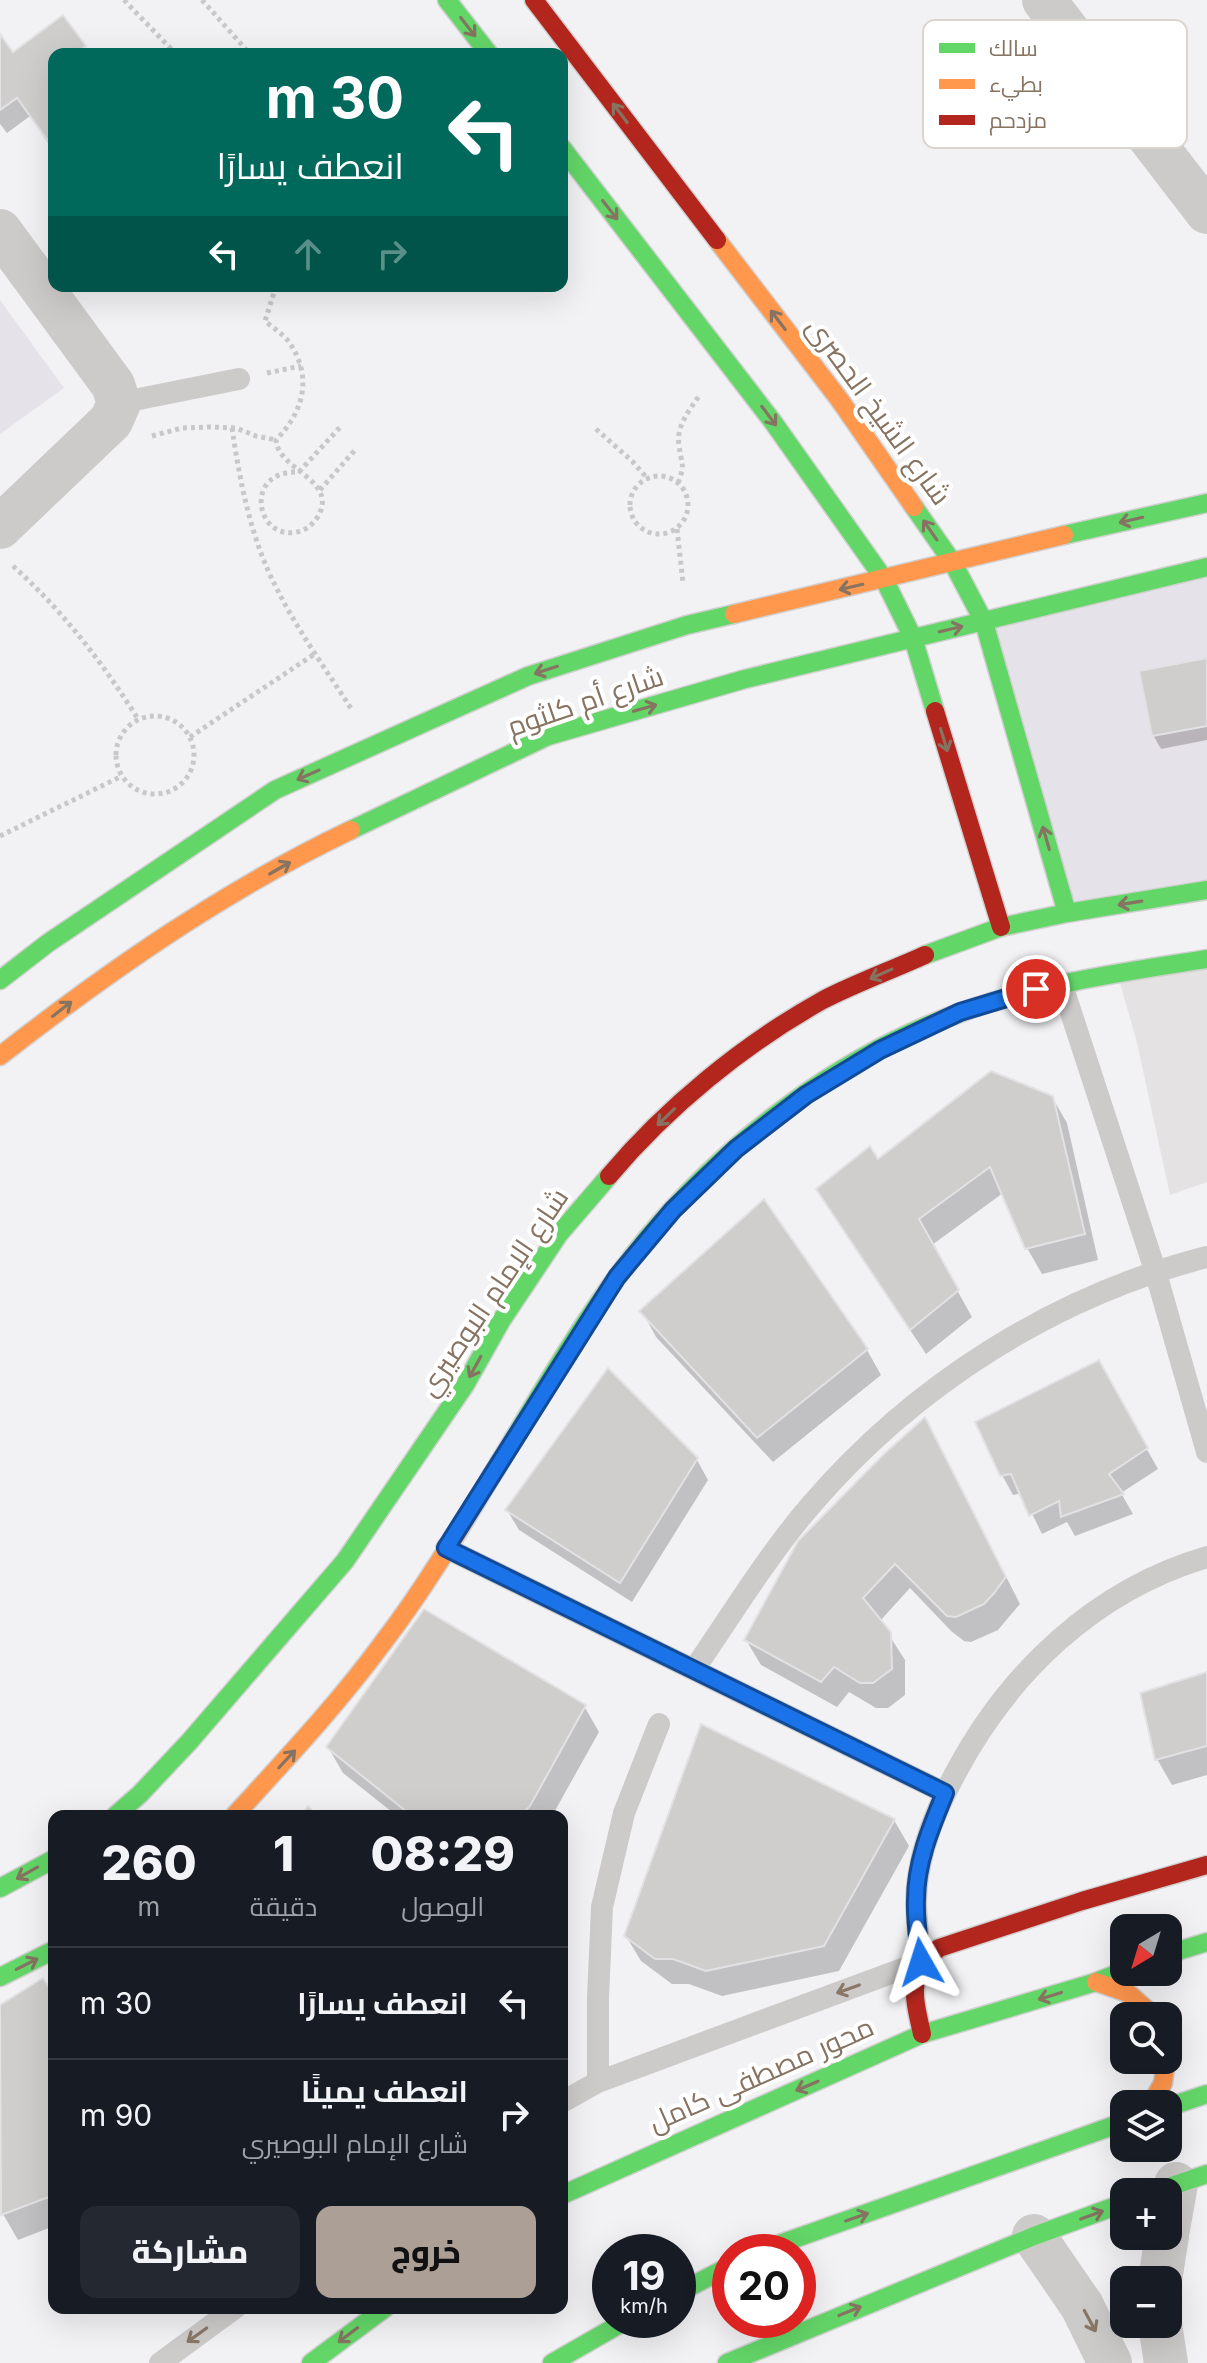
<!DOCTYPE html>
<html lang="ar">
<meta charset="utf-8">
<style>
:root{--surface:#171b24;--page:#242831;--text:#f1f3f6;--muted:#9ea1a6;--line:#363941;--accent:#ac9f95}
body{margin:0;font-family:Inter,Cairo,sans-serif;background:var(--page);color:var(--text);direction:rtl;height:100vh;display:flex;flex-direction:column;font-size:30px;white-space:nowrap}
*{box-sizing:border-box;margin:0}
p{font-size:26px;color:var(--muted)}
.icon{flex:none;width:44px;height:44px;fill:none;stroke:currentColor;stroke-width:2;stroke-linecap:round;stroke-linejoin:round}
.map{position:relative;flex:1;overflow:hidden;direction:ltr}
.sheet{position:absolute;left:48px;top:1810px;width:520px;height:504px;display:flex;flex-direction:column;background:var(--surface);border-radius:16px;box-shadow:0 8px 32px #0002;direction:rtl}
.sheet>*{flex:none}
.hud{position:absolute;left:48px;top:48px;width:520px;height:244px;border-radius:16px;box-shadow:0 8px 32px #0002;direction:rtl;background:#00695c;color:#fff;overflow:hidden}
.needle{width:52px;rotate:218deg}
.controls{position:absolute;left:1110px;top:1914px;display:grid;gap:16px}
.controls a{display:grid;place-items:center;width:72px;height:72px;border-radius:16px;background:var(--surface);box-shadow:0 8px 32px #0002;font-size:40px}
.speed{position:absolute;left:592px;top:2234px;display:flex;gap:16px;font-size:40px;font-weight:700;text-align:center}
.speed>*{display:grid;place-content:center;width:104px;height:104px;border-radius:50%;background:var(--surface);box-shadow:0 8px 32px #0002;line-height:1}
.speed small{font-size:20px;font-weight:400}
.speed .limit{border:12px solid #d22;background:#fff;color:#111}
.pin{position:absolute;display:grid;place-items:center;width:68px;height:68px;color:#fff;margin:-34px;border:4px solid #fff;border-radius:50%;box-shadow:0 2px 8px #0007}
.me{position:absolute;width:88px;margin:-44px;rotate:354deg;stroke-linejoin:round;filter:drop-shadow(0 0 6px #0008)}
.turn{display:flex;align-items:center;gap:28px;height:168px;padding:0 32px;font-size:36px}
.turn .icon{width:104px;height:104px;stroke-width:2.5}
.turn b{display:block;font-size:56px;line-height:68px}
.lanes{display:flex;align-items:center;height:76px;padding:0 32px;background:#0003;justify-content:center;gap:40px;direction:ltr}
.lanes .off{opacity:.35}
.eta{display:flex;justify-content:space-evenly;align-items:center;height:136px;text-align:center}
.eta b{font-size:48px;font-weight:800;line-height:56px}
.action{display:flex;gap:16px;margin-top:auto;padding:16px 32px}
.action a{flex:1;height:92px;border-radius:16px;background:var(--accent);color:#111;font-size:32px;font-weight:800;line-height:92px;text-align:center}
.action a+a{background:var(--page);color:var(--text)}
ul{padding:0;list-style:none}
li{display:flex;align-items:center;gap:24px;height:112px;padding:0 32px;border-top:2px solid var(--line)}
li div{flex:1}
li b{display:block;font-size:30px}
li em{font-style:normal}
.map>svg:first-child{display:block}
.built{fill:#e4e2e3}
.green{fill:#e6e2e9}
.shadow{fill:#0003}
.building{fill:#cfcecd;stroke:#e2e2e4;stroke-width:2}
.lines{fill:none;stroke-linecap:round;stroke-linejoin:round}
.fast-casing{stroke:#d1d0d0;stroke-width:21}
.slow-casing{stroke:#d1d0d0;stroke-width:21}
.jam-casing{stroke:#d1d0d0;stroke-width:21}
.path{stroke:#c9c8c8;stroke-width:5;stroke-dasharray:4 4;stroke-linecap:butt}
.lane{stroke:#cdcbca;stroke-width:22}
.street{stroke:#cdcbca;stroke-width:44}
.fast{stroke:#63d668;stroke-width:18}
.slow{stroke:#ff974d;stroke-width:18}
.jam{stroke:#b3261e;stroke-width:18}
.oneway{stroke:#867361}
.oneway2{stroke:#8a7766}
.route-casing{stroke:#114b97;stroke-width:20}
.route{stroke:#1a73e8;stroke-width:14}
.labels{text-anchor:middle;stroke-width:8;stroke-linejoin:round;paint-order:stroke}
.street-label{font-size:28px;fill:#867361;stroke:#fff}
.key{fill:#fff;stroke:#dbd5d0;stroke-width:2}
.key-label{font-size:22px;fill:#867361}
</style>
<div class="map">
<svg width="1207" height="2363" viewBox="0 0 1207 2363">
<rect width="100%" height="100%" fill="#f2f2f5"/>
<path class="built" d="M1207 968V1182L1170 1195 1137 1043 1120 983Z"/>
<path class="green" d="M0 300 64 388 0 434Z
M1207 567V890L1067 913 984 622Z"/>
<path class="shadow" d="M0 37 13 54 84 47 88 54H54V152L30 116 7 133 0 124Z
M1207 660V740L1161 749 1153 735Z
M1052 1097 1067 1123 1098 1260 1042 1274 1027 1248 1003 1193 932 1245 972 1317 926 1354 834 1215 877 1162Z
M642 1311 867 1350 881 1375 773 1462 656 1337Z
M1098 1363 1158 1469 1121 1493 1133 1514 1075 1536 1067 1522 1042 1534 1022 1493 1013 1495 1002 1475Z
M939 1445 1020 1604 998 1630 971 1642 964 1641 951 1631 910 1588 880 1621 905 1660V1695L888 1708H876L849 1692 837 1707 761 1665 746 1640Z
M697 1460 708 1480 632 1602 519 1530 507 1510Z
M1207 1675V1775L1172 1785 1157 1759Z
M584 1706 599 1732 552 1816H397L343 1773 328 1747Z
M894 1820 909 1846 839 1971 722 1996 689 1984H672L641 1961 626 1936Z
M42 1981 54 1999V2226L18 2240 3 2214 0 2203V2007Z"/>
<path class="building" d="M63 15 86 46 75 54H54V69L49 73 54 80V149L17 98 0 110V34L13 52Z
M1207 658V726L1152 736 1139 671Z
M991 1071 1053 1096 1085 1234 1025 1249 990 1167 919 1219 959 1290 910 1330 816 1189 870 1146 878 1159Z
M764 1199 868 1349 757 1438 639 1311Z
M1099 1360 1148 1448 1109 1474 1124 1494 1061 1517 1059 1501 1029 1516 1011 1474 1000 1476 975 1422Z
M608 1368 698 1458 620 1583 505 1510Z
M925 1417 1006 1577 994 1593 984 1604 956 1617 947 1616 895 1564 863 1598 891 1632 892 1669 873 1683H860L834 1667 821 1682 744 1640 798 1541 884 1454Z
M424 1609 586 1705 530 1806 520 1816H412L326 1747Z
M1207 1672V1746L1155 1760 1140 1693Z
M701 1724 895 1819 824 1946 706 1971 673 1959H655L624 1936Z
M308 1806 317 1816H301Z
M43 1978 54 1995V2195L1 2215 0 2005Z"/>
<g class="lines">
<defs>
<path id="fast" d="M447 0 489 54
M562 148 773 422 884 579 913 638 935 711
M914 507 953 563 984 622 1067 913
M1064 535 1207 503
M351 830 548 736 745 679 1207 567
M925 955 1001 927 1067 913 1207 890
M0 980 48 943 275 790 528 676 687 625 734 614
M492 1475C541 1394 588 1310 648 1237 730 1139 843 1053 965 1011 1043 983 1125 972 1207 959
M115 1816 140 1794 189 1742 345 1561 465 1385 501 1321 559 1234 609 1176
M0 1888 54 1859
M1168 1954 1207 1942
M0 1977 54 1950
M1168 2107 1207 2094
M1154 2192 1207 2174
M562 2195 922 2034 1096 1982 1124 1971
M757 2252 1124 2122
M678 2293 730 2266
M311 2363 385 2308
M552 2363 627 2320
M727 2363 1034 2236 1124 2203"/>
<path id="slow" d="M717 240 839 399 914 507
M734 614 1064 535
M0 1056C109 971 225 890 351 830
M234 1816C285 1760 337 1705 382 1644 423 1591 458 1532 492 1475
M1096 1982 1128 1993 1154 2016
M1151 2104 1163 2083 1166 2060"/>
<path id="jam" d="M534 0 717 240
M935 711 1001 927
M609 1176C667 1107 744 1044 823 1000 856 983 892 970 925 955
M922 2034C914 1997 906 1975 939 1948L1082 1901 1207 1865"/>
</defs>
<use href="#fast" class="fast-casing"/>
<use href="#slow" class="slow-casing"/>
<use href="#jam" class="jam-casing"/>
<path class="path" d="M124 0 176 54
M202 0 250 54
M276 286 265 321C272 327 283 334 289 342 313 377 304 411 276 440 278 471 341 480 317 518 312 525 305 531 297 532 256 541 242 470 299 472L342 425
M267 373 301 366
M232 428C240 482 251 540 277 589 298 631 327 671 352 710
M596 429 632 461 648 479
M152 436 182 428 210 427 236 428 256 436 276 440
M630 505a29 29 0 1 1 58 0a29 29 0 1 1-58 0Z
M678 483C686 463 681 464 679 445 676 426 689 411 699 396
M320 490 355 450
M677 529 683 583
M13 566C63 611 102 662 138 719
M116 755a39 39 0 1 1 78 0a39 39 0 1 1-78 0Z
M190 737 316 653
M0 836 122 776"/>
<path class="lane" d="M119 403 239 379
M1061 982 1155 1270 1207 1452
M446 1548 945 1793
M695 1668C732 1614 768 1555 811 1505 914 1385 1054 1296 1207 1257
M598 2082V1998L602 1907 624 1813 659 1724
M562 2102 598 2082 921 1962C918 1932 913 1901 919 1871 925 1837 939 1804 955 1774 1009 1672 1095 1590 1207 1557
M160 2363 235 2308"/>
<path class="street" d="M1044 0 1207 212
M0 231 113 385 119 403 111 421 0 527
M1168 2229 1176 2184
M1034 2236 1082 2306 1110 2363
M1160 2280 1167 2236
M1160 2324 1166 2363"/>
<use href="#fast" class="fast"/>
<use href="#slow" class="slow"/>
<use href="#jam" class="jam"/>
</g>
<defs><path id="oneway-shaft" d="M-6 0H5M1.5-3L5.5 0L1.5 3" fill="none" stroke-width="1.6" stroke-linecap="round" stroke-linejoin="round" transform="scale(2)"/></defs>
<g class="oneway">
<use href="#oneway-shaft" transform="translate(468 27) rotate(52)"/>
<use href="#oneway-shaft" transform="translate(620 113) rotate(-127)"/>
<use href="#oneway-shaft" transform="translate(610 210) rotate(52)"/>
<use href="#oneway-shaft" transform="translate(778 320) rotate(-127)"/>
<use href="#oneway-shaft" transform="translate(769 416) rotate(53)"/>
<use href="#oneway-shaft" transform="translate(1131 520) rotate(167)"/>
<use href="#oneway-shaft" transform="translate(930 530) rotate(-125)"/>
<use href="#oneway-shaft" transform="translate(851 587) rotate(167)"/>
<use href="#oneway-shaft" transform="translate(951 629) rotate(-13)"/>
<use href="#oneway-shaft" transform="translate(546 670) rotate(162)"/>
<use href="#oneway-shaft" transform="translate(645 708) rotate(-16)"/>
<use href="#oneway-shaft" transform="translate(944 740) rotate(73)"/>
<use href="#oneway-shaft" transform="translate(308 775) rotate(156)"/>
<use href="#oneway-shaft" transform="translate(1046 838) rotate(-106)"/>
<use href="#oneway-shaft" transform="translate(280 868) rotate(-30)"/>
<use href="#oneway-shaft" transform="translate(1130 903) rotate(171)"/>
<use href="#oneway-shaft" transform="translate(881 974) rotate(156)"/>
<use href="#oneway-shaft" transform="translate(62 1009) rotate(-38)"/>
<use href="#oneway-shaft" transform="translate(666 1117) rotate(136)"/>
<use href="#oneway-shaft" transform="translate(475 1367) rotate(119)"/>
<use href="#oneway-shaft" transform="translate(287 1759) rotate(-47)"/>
<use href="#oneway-shaft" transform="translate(27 1873) rotate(151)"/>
<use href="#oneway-shaft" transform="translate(27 1964) rotate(-27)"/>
<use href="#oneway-shaft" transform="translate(1050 1996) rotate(163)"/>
<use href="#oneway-shaft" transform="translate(807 2086) rotate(157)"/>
<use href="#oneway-shaft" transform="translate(1092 2215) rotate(-20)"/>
<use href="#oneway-shaft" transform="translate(857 2217) rotate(-19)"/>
<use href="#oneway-shaft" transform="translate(850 2311) rotate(-22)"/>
<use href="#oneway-shaft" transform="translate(348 2335) rotate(143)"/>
</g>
<g class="oneway2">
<use href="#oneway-shaft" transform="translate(848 1989) rotate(160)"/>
<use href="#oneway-shaft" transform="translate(1090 2321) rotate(62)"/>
<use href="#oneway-shaft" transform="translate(197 2335) rotate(144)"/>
</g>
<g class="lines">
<defs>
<path id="route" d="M921 1962C919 1942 915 1920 916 1900 916 1862 931 1827 945 1793L446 1548 617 1277 673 1210 736 1149 806 1095 880 1050 960 1012 1036 989"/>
</defs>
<use href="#route" class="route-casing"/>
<use href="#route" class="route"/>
</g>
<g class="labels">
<g class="street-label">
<text transform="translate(879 411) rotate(54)" y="10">شارع الشيخ الحصرى</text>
<text transform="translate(585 701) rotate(-19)" y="10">شارع أم كلثوم</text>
<text transform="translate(493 1292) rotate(-56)" y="10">شارع الإمام البوصيري</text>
<text transform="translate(761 2074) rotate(-24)" y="10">محور مصطفى كامل</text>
</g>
</g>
<rect x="923" y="20" width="264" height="128" rx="12" class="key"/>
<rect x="939" y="43" width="36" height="10" fill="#63d668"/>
<rect x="939" y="79" width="36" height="10" fill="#ff974d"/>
<rect x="939" y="115" width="36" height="10" fill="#b3261e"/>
<g class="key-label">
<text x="989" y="56">سالك</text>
<text x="989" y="92">بطيء</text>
<text x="989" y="128">مزدحم</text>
</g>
</svg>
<div class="controls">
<a><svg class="needle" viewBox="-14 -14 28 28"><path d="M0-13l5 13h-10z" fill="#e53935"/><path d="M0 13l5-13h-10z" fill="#9ea1a6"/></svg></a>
<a><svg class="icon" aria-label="search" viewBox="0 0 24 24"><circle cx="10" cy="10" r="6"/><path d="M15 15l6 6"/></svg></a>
<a><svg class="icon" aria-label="layers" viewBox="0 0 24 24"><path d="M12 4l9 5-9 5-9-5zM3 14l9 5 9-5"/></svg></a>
<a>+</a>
<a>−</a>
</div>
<div class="speed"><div>19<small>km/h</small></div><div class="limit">20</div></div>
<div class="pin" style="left:1036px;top:989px;background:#d93025"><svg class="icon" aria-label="arrive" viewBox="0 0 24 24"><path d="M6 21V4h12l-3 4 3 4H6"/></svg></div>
<svg class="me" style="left:921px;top:1962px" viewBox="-20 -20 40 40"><path d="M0-17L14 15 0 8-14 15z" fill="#1a73e8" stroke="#fff" stroke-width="4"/></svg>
<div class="hud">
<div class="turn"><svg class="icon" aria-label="left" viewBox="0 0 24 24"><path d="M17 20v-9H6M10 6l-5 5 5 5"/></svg><div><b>30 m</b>انعطف يسارًا</div></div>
<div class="lanes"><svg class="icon" aria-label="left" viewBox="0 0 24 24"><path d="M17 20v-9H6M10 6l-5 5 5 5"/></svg><svg class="icon off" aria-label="ahead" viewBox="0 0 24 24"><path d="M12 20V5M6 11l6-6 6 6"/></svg><svg class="icon off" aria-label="right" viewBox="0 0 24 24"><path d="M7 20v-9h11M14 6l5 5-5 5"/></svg></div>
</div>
<section class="sheet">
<div class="eta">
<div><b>08:29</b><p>الوصول</p></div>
<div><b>1</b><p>دقيقة</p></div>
<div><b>260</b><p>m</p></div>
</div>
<ul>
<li><svg class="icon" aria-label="left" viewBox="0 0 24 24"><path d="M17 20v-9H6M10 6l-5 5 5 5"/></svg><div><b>انعطف يسارًا</b></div><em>30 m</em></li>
<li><svg class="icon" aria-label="right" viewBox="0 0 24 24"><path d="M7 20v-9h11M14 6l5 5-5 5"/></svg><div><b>انعطف يمينًا</b><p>شارع الإمام البوصيري</p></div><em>90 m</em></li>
</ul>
<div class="action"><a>خروج</a><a>مشاركة</a></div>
</section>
</div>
